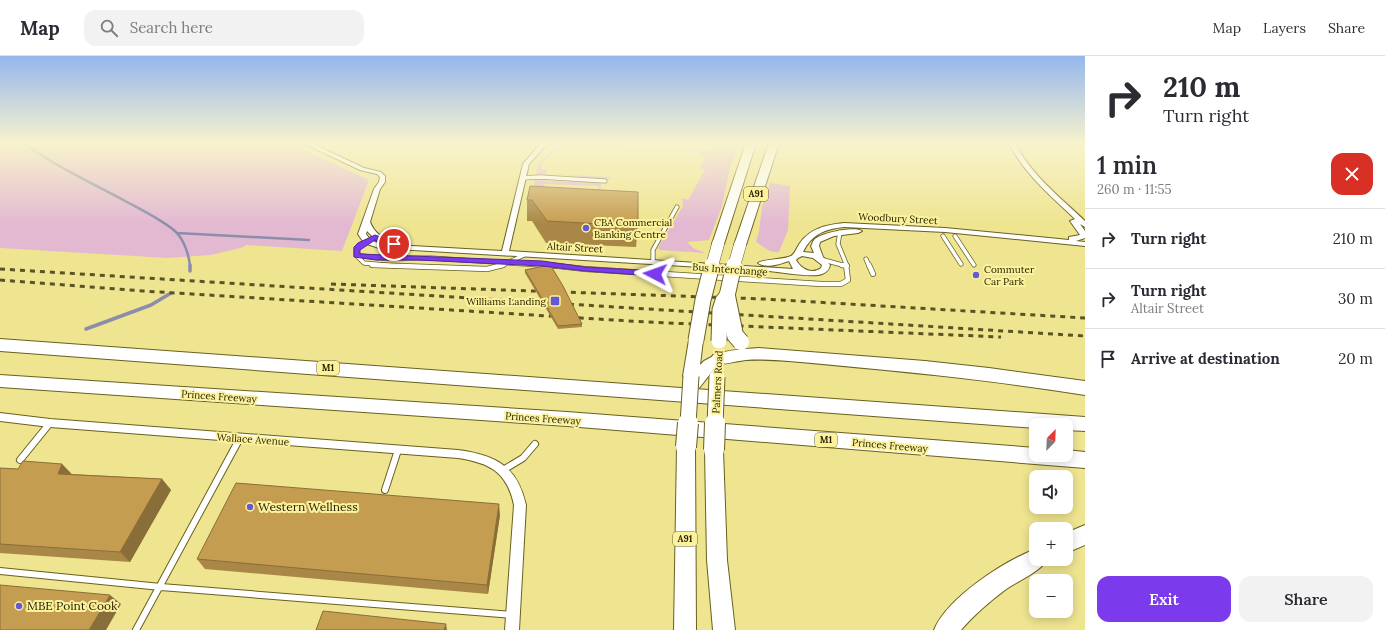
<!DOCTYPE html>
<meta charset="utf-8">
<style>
:root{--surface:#fff;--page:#f2f2f3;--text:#2b2b33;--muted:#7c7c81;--line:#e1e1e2;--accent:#7c3aed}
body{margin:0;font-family:Lora,serif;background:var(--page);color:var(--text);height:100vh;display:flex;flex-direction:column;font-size:15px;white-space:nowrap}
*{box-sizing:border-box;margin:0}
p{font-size:13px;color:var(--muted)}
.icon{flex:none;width:22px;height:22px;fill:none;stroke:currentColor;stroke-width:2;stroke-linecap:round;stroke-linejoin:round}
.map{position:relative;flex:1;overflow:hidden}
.details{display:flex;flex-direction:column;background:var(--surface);width:300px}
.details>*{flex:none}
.hud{background:#fff;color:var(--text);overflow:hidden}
.needle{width:26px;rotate:23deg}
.tools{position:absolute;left:1029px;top:362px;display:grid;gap:8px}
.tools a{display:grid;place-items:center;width:44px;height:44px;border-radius:8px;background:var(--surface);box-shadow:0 2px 10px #0003;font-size:20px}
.pin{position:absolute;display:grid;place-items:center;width:34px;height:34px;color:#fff;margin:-17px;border:2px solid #fff;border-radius:50%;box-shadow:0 1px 4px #0007}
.me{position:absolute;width:44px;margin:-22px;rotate:274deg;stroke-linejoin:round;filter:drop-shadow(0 0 3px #0008)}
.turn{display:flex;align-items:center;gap:14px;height:84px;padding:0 12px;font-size:18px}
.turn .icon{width:52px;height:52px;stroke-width:2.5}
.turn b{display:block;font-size:28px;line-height:34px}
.round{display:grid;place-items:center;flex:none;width:42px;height:42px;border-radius:12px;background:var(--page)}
.overview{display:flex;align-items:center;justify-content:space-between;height:68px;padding:0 12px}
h1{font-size:24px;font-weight:600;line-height:30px}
.primary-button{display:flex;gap:8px;margin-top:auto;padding:8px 12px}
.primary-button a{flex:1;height:46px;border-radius:12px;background:var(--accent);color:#fff;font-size:16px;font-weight:600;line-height:46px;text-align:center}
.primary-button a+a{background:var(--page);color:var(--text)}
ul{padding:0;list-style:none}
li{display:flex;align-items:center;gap:12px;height:60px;padding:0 12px;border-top:1px solid var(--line)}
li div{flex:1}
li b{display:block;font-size:15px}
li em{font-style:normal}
header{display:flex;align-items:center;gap:24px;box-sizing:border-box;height:56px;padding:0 20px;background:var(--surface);border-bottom:1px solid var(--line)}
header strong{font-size:19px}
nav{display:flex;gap:22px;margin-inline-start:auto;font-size:14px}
.search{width:280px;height:36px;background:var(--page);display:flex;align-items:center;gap:10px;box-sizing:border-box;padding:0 14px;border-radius:12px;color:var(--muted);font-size:15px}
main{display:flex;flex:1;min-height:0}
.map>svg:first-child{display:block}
.green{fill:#e3b9d2}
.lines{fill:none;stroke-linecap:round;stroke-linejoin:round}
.stream-far1{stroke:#8c8dac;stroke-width:2.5}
.stream{stroke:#8c8dac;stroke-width:3.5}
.service-far2-casing{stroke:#68601f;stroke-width:5}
.service-far1-casing{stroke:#68601f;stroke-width:6}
.service-casing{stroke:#68601f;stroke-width:8}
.minor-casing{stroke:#68601f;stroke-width:2}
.trunk-casing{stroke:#68601f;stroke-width:2}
.motorway-casing{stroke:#68601f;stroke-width:2}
.service-far2{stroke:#fff;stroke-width:3.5}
.service-far1{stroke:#fff;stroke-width:4.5}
.service{stroke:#fff;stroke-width:6}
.minor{fill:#fff;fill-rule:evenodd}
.trunk{fill:#fff;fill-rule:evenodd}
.motorway{fill:#fff;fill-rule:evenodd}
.rail{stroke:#5a5425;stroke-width:3;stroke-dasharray:5 5;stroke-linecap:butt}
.trunk-bridge-far2-casing{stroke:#68601f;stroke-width:13;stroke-linecap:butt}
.trunk-bridge-far1-casing{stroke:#68601f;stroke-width:17;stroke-linecap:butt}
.trunk-bridge-casing{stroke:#68601f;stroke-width:22;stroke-linecap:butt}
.motorway-bridge-casing{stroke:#68601f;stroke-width:18;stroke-linecap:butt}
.trunk-bridge-far2{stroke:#fff;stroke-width:12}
.trunk-bridge-far1{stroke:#fff;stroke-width:15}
.trunk-bridge{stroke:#fff;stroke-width:20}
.motorway-bridge{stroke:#fff;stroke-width:16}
.wall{fill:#a98746}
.shaded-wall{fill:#8a6e39}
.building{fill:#c59d51;stroke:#8a6e39}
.route{fill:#7c3aed;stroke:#51269a}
.poi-dot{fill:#6359d2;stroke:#fcf29d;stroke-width:1.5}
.labels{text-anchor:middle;stroke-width:4;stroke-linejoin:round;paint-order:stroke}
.shield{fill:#fcf29d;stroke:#67612f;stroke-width:1}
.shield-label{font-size:9px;font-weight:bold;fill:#272300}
.street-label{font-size:10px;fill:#272300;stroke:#fcf29d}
.poi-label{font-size:10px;fill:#272300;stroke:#fcf29d;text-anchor:start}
.near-poi-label{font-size:12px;fill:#272300;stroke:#fcf29d;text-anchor:start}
</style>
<header>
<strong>Map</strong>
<div class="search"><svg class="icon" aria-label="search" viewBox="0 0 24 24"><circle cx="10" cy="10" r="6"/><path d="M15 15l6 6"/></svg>Search here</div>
<nav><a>Map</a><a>Layers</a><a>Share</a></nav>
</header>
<main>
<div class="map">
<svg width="1085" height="574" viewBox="0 0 1085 574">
<rect width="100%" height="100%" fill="#efe490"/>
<path class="green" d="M0 87H289L369 124 342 195 246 189 244 191 211 199 168 202 0 192Z
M720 87H739L730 112 722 150 709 184 687 186 693 192 705 197 660 194 658 192 683 150 682 142 688 144 705 114 699 112 706 100 701 99 700 96 569 90V93L557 92 541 109V113L547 114 546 118 609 121V124L587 123 575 120 548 118 536 120 538 109 557 88 715 95Z
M535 124 599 127 601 128V132L599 134V130L544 128V131H538L530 151Z
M770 127 790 130 788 174 779 196C770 198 763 190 756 186L759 175 762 151Z"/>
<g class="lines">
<path class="stream-far1" d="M24 87C56 111 92 127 127 146 142 154 164 165 176 176 184 184 189 199 190 210
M177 177 309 184"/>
<path class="stream" d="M190 215V209
M86 273 151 249 171 237"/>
<defs>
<path id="service-far2" d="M522 122 540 121 605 125
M840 176 838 188 847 210
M943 180 961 208
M955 180 974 209
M375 181 360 189 356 193V199L364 207 395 210
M356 199 377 202H431L557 210
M820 203 846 210
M866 203 869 210
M653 206V194L677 151
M501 210 524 199"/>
<path id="service-far1" d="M372 209 487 213 503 209
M549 209 585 213 821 228H841L848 224 846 209
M842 209 847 210
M869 209 873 218
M49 368 50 367"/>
<path id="service" d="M20 404 50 367
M503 414 523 402 535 388
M385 434 398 394
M0 515 161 531 512 559
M136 574 240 382"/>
<path id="minor" d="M303 87H311L364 112 381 116 385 120V126L380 133 370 166C375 178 382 182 395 185L396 187 394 189 502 195 523 108 541 87H548L529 108 509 195 793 213 789 205C780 208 766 213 758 207 763 203 783 204 791 200 795 198 797 191 800 187 811 172 826 169 844 167L945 172 1069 184V181L1080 179 1070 165 1075 163C1051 140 1024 118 1009 87H1015C1031 119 1060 141 1085 165V171L1080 168 1085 175V182L1076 185 1085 186V190L945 176 844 171C825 173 812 178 803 196L814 197 811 190C812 189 813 185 814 184 820 177 855 170 862 175L858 177 834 180 820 186 819 190 823 201 830 209C829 214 827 216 822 218 813 222 781 216 769 215L379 192 364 187 358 178 374 133 379 126 380 121 377 118 360 114ZM367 175 376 184 388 188C378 188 371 186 366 178ZM802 200 813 202 822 209 821 212C812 219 801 213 796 204L798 202Z
M0 357 50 363 458 394C496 399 517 410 526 449L519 574H505L514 449C507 416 490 407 458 402L50 371 0 365Z"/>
<path id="trunk" d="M746 87H756L724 188 722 191H714L712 188Z
M769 87H779L746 189 744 192H736L734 189Z
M696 279 701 280 703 284 700 309 704 305 719 297 724 299 727 303 724 307 714 313 696 336 690 338 684 336 682 332 687 325 683 320 689 284 691 280Z
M686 384 692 386 695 391 696 574H674L677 391 680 386Z
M714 387 720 389 723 394 727 504 735 574H713L707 504 705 394 708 389Z"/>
<path id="motorway" d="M0 283 1085 361V375L1066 374V369H1036V372L0 295Z
M759 292 925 305 989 312 1085 325V339C986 323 888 314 789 305 774 304 760 303 746 304 735 305 723 310 713 307L711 303 713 299C728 294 743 293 759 292Z
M0 319 567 356 1036 392V399H1066V394L1085 396V412L567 370 0 331Z
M1085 469V489L1066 497V477Z
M1036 493V503H1047C1041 516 1017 525 1005 534 989 546 974 559 961 574H934C947 542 1004 505 1036 493Z"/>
</defs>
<use href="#service-far2" class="service-far2-casing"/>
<use href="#service-far1" class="service-far1-casing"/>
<use href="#service" class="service-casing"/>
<use href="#minor" class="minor-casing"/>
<use href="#trunk" class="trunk-casing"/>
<use href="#motorway" class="motorway-casing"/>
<use href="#service-far2" class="service-far2"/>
<use href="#service-far1" class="service-far1"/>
<use href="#service" class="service"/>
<use href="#minor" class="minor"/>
<use href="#trunk" class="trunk"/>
<use href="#motorway" class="motorway"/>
<path class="rail" d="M0 213 1085 280
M0 224 143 235 646 266 1001 281
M331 228 764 243 1085 262"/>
<defs>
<path id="trunk-bridge-far2" d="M712 210 718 188
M734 210 740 189"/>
<path id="trunk-bridge-far1" d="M696 284 703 244 712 209
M719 285 720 254 723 245 727 240 734 209
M688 368 691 320
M715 368 717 321"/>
<path id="trunk-bridge" d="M686 391 688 367
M714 394 715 367"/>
<path id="motorway-bridge" d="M727 240 735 279 741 286"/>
</defs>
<use href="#trunk-bridge-far2" class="trunk-bridge-far2-casing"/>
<use href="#trunk-bridge-far1" class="trunk-bridge-far1-casing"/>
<use href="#trunk-bridge" class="trunk-bridge-casing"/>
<use href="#motorway-bridge" class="motorway-bridge-casing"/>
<use href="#trunk-bridge-far2" class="trunk-bridge-far2"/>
<use href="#trunk-bridge-far1" class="trunk-bridge-far1"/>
<use href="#trunk-bridge" class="trunk-bridge"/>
<use href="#motorway-bridge" class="motorway-bridge"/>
</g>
<path class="wall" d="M530 130 638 170 636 191 546 187 532 165H527V144Z
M525 214 582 268V271L558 273 525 217Z
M62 408 72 418 162 423 171 434 130 506 0 497V412L18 413Z
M500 459 488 538 205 513 197 503Z"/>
<path class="shaded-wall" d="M62 408 72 419 58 418Z
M162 423 171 434 130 506 120 496Z
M499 448 500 459 488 538 487 529Z
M110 539 121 548 106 574H89Z
M446 568 447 574H444Z"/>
<path class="building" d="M530 130 638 136V170L547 165 532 144H527Z
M544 210H551L563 230 582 268 558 270 525 214Z
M23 405 62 408 58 418 162 423 120 496 0 488V412L18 413Z
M236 427 499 448 487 529 197 503Z
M0 529 110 539 89 574H0Z
M323 555 446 568 444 574H316Z"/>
<linearGradient id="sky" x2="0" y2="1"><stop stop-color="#95b7ed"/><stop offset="0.52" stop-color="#f8f3cd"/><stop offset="1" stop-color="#f8f3cd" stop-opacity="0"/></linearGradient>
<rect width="1085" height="168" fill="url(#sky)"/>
<path class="route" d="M375 179 398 188 394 190 375 184 360 194V198L542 205 585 211 655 215 659 218 655 220 585 215 542 210 418 204H377L354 201V191L358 187Z"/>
<g class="poi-dot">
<circle cx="586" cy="172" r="4"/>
<circle cx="976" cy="219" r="4"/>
<rect x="550" y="240" width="10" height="10" rx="2"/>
<circle cx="250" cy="451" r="4"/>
<circle cx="19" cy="550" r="4"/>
</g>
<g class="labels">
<g class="shield">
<rect x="744" y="131" width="24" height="14" rx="3"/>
<rect x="317" y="305" width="22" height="14" rx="3"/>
<rect x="815" y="377" width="22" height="14" rx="3"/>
<rect x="673" y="476" width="24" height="14" rx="3"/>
</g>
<g class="shield-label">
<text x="756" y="141">A91</text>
<text x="328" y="315">M1</text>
<text x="826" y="387">M1</text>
<text x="685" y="486">A91</text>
</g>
<g class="street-label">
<text transform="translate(898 162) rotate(3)" y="4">Woodbury Street</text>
<text transform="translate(575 191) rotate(3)" y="4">Altair Street</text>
<text transform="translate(730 213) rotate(4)" y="4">Bus Interchange</text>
<text transform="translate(717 326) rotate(-87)" y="4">Palmers Road</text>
<text transform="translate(219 340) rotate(4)" y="4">Princes Freeway</text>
<text transform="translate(543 362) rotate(4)" y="4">Princes Freeway</text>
<text transform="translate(253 383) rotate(4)" y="4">Wallace Avenue</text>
<text transform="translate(890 389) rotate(5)" y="4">Princes Freeway</text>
</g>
<g class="poi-label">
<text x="594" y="170">CBA Commercial<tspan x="594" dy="12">Banking Centre</tspan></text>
<text x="984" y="217">Commuter<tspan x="984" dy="12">Car Park</tspan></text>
<text x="546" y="249" text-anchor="end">Williams Landing</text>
</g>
<g class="near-poi-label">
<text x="258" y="455">Western Wellness</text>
<text x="27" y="554">MBE Point Cook</text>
</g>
</g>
</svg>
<div class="tools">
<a><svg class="needle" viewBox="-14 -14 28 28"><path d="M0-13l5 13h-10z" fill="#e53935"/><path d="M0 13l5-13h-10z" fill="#7c7c81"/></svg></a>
<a><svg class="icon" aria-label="sound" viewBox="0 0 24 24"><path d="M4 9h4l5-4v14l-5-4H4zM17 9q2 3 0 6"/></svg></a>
<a>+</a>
<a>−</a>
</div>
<div class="pin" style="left:394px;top:188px;background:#d93025"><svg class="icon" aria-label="arrive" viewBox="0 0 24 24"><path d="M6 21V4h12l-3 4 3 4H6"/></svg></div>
<svg class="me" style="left:655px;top:218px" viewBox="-20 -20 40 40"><path d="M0-17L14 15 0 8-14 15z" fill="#7c3aed" stroke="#fff" stroke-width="4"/></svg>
</div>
<section class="details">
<div class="hud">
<div class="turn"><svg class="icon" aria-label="right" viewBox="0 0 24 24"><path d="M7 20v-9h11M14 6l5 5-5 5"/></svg><div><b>210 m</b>Turn right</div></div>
</div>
<div class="overview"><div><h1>1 min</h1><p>260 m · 11:55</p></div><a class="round" style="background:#d93025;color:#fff"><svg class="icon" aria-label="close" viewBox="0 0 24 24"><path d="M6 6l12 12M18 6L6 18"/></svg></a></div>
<ul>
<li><svg class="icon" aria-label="right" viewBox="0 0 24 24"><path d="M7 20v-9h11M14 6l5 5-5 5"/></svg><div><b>Turn right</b></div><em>210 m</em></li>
<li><svg class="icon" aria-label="right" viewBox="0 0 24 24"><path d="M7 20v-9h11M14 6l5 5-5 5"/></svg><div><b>Turn right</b><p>Altair Street</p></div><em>30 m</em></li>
<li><svg class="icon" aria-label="arrive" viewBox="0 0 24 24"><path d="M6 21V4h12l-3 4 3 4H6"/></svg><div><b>Arrive at destination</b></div><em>20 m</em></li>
</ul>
<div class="primary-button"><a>Exit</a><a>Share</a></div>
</section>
</main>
